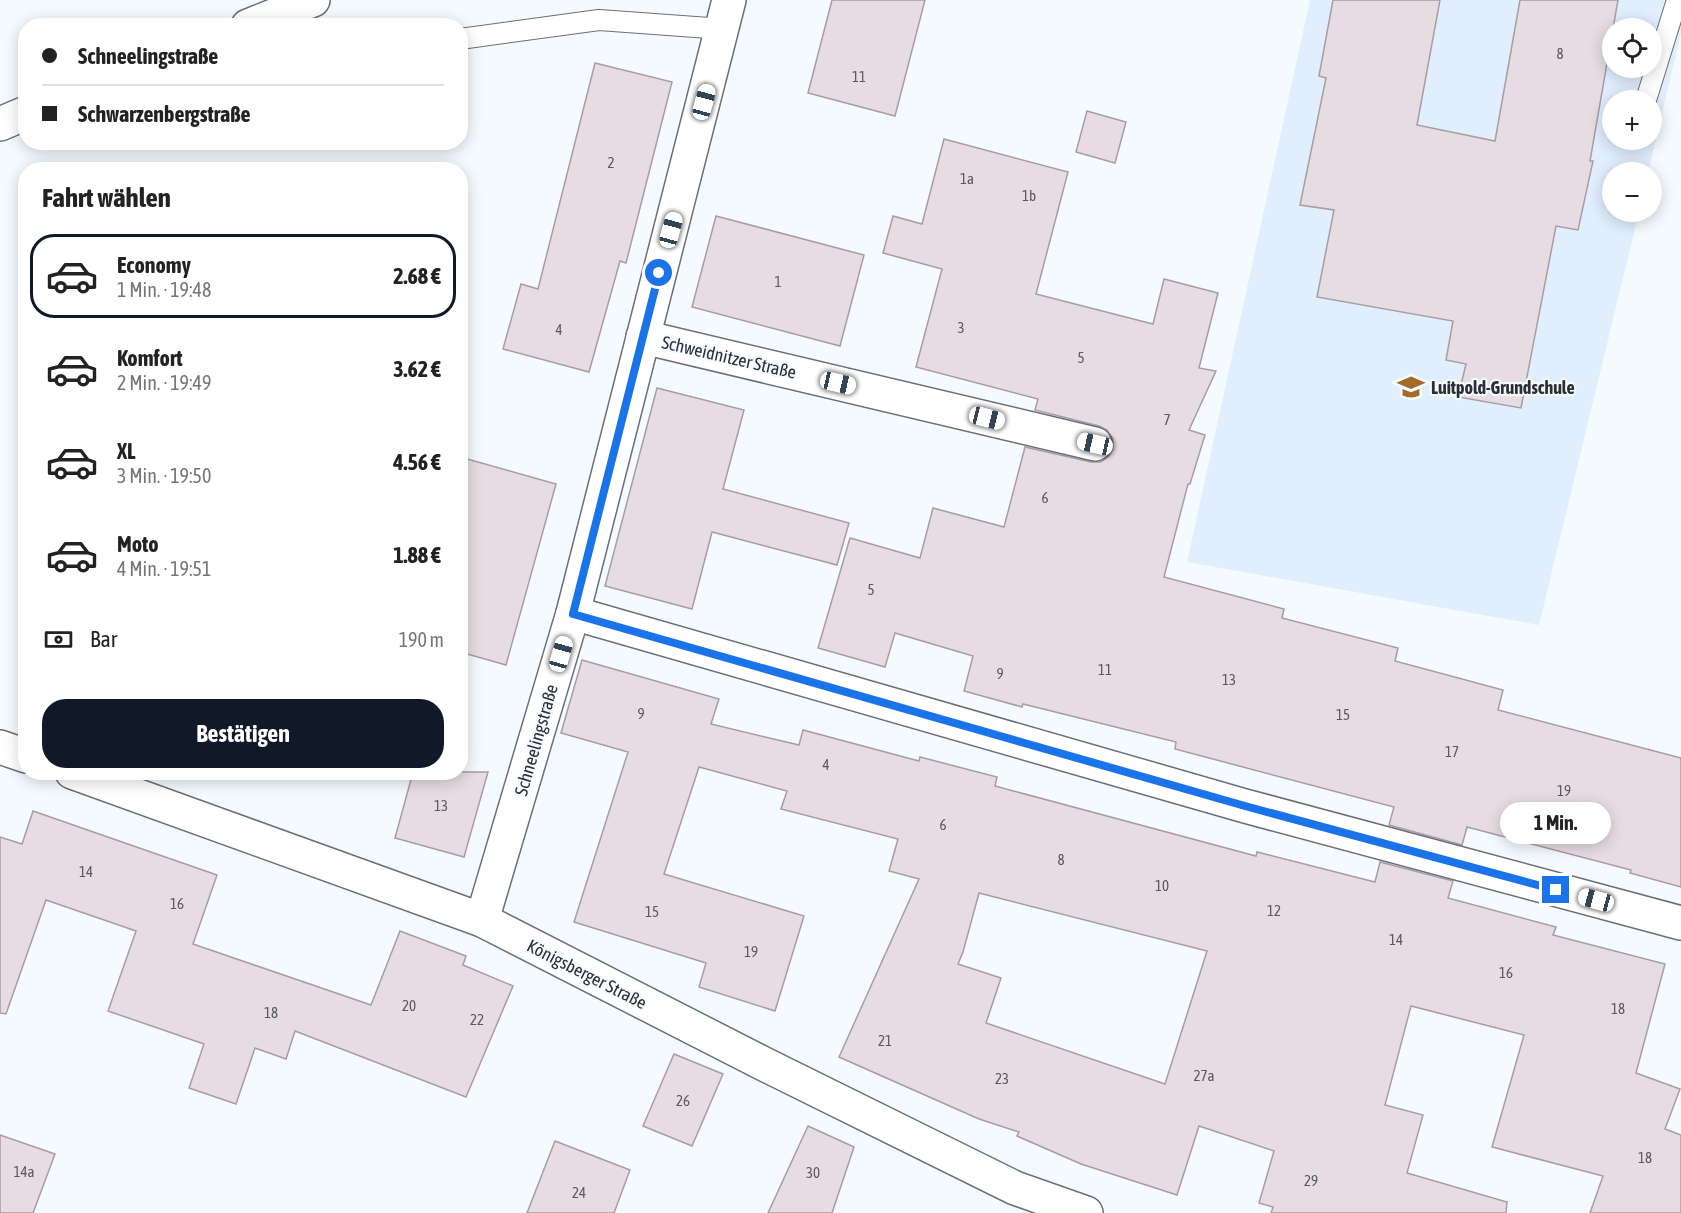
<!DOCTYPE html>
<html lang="de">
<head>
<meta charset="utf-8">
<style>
	body { margin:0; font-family:"Asap Condensed",sans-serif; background:#f6f6f6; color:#222; height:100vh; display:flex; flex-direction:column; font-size:22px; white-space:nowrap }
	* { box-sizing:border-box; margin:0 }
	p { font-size:20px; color:#767676 }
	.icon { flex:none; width:33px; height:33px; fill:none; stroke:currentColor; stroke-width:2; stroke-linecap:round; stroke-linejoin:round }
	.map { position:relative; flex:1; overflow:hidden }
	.panel { position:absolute; left:18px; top:162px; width:450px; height:618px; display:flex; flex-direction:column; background:#fff; border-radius:24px; box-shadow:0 3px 15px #0003 }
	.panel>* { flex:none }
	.top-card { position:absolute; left:18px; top:18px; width:450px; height:132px; border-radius:24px; box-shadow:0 3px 15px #0003; display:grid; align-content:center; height:132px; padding:0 24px; background:#fff }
	.fabs { position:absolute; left:1602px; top:18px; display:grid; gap:12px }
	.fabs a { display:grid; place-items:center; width:60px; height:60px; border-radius:50%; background:#fff; box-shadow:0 3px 15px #0003; font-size:30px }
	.end { position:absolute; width:27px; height:27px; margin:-14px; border:8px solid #1a73e8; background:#fff; box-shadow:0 0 0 3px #fff }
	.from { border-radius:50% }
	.bubble { position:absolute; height:42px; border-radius:21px; background:#fff; box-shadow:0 3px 15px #0003; font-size:20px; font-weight:700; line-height:42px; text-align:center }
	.car { position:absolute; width:18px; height:36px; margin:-18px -9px; border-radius:8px; box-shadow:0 0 4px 2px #0007; background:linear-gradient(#fff 24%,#345 0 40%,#fff 0 76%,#345 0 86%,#fff 0) }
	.top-card b { display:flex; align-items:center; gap:21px; height:57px; font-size:22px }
	.top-card b+b { border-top:2px solid #e0e0e0 }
	.top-card i { width:15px; height:15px; background:#222 }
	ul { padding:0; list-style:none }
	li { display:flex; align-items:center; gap:18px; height:84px; margin:0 12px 9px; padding:0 12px; border:3px solid transparent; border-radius:24px }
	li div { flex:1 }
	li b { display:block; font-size:22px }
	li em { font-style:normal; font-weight:700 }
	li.selected { border-color:#111827 }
	li>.icon { width:54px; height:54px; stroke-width:1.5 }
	h2 { padding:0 24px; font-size:27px; line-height:72px }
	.pay { display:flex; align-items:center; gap:15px; height:66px; padding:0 24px; font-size:22px }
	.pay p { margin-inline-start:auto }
	.button { display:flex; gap:12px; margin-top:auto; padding:12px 24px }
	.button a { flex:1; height:69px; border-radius:24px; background:#111827; color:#fff; font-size:24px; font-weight:700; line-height:69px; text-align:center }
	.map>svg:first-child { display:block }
</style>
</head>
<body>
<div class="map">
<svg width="1681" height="1213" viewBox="0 0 1681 1213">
	<rect width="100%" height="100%" fill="#f5faff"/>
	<path fill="#e1eefd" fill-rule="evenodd" d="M 1310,0 L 1681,0 L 1681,34 L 1648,172 L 1612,172 L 1612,212 L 1639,212 L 1539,625 L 1187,562 ZM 1612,28 L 1652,28 L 1652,68 L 1612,68 ZM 1612,100 L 1652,100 L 1652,140 L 1612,140 Z"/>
	<g fill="#e6dce2" stroke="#a79da3" stroke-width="1.5" fill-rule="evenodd">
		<path d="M 832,0 L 925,0 L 895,116 L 808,93 Z"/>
		<path d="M 1333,0 L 1440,0 L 1417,125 L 1495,141 L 1520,0 L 1618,0 L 1590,161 L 1593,161 L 1578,230 L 1556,226 L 1521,408 L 1458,397 L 1466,364 L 1446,360 L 1453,321 L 1317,297 L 1334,210 L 1300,205 L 1326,78 L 1319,76 Z"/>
		<path d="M 595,63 L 672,82 L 626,263 L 620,261 L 589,372 L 503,349 L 521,284 L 538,289 Z"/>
		<path d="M 1087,111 L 1126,122 L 1115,163 L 1076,152 Z"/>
		<path d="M 944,139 L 1068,172 L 1036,294 L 1153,324 L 1164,279 L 1218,293 L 1199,368 L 1216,371 L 1189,430 L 1205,435 L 1190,484 L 1188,484 L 1164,577 L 1284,609 L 1282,618 L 1398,648 L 1395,661 L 1503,690 L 1498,710 L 1681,758 L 1681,887 L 1630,873 L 1631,870 L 1467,827 L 1462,845 L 1389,825 L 1394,807 L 1175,749 L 1176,742 L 1023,704 L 1022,707 L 964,691 L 973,656 L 895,633 L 885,667 L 818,648 L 850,538 L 920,558 L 933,508 L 1004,527 L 1025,447 L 1091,462 L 1101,462 L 1109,456 L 1113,449 L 1113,439 L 1107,430 L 1099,426 L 1035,410 L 1038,399 L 916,367 L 942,269 L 883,253 L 893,216 L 922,224 Z"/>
		<path d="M 716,216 L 864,255 L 840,346 L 692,307 Z"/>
		<path d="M 657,388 L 744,410 L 723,489 L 849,523 L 837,565 L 712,532 L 692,609 L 605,586 Z"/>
		<path d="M 460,457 L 556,484 L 506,665 L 460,652 Z"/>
		<path d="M 582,660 L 719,699 L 711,724 L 799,745 L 803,730 L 919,761 L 920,757 L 997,777 L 995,786 L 1256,856 L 1257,852 L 1375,882 L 1380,862 L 1453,881 L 1448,898 L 1556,927 L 1553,935 L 1665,964 L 1636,1073 L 1680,1089 L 1665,1129 L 1681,1135 L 1681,1213 L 1590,1213 L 1603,1176 L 1492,1147 L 1524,1035 L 1411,1006 L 1385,1105 L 1423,1115 L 1407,1173 L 1507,1202 L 1506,1213 L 1271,1213 L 1273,1207 L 1259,1203 L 1274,1151 L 1199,1126 L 1177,1195 L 1081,1164 L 1017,1136 L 1019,1132 L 979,1119 L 839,1057 L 919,879 L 889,871 L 898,839 L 781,809 L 787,791 L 699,767 L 664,874 L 804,916 L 775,1011 L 699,987 L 706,963 L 574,922 L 628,752 L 561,733 ZM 979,893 L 1207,951 L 1165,1084 L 986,1023 L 1001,978 L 958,964 L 963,952 Z"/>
		<path d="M 413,772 L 488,772 L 464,857 L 395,838 Z"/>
		<path d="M 33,811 L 217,875 L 193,944 L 371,1005 L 400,931 L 466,956 L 463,965 L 513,986 L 466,1097 L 295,1031 L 286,1059 L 255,1048 L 236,1104 L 189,1088 L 204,1044 L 108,1011 L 136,931 L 46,900 L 6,1014 L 0,1013 L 0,837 L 22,844 Z"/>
		<path d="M 674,1054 L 723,1074 L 692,1146 L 643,1126 Z"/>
		<path d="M 808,1126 L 854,1147 L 832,1213 L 768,1213 Z"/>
		<path d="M 0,1135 L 55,1154 L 33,1213 L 0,1213 Z"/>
		<path d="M 555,1141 L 630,1170 L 614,1213 L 527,1213 Z"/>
	</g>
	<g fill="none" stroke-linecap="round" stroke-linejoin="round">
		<defs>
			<g id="service">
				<path d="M 460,39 L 599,20 L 723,29"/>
				<path d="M 1646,100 L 1677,0"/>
			</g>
			<g id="minor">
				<path d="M 248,26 L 313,0"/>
				<path d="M 0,124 L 26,113"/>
				<path d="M 643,337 L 1095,444"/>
				<path d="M 573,613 L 1245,806 L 1681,923"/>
				<path d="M 0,747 L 26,756"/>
				<path d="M 72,772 L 482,920 L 766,1065 L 1015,1188 L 1086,1213"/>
				<path d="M 482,920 L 573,613 L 729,0"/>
			</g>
		</defs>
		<use href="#service" stroke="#697078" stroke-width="22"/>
		<use href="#minor" stroke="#697078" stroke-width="36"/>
		<use href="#service" stroke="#fff" stroke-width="20"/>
		<use href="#minor" stroke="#fff" stroke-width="33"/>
	</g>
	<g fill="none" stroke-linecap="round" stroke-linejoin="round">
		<path stroke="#1a73e8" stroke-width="8" d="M 659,273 L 573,614 L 1245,806 L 1556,890"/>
	</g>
	<defs>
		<symbol id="school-bare" viewBox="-9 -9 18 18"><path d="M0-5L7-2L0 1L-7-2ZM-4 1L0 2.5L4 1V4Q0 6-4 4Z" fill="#a36a29" stroke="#f5faff" stroke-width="2.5" paint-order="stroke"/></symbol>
	</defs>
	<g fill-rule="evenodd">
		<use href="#school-bare" x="1392" y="368" width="38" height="38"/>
	</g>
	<g text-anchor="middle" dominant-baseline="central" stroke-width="4.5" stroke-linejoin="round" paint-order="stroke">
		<g font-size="15" fill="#5a5a5e">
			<text x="1560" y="53">8</text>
			<text x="859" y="76">11</text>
			<text x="611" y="162">2</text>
			<text x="967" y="178">1a</text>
			<text x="1029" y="195">1b</text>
			<text x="778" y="281">1</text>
			<text x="961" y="327">3</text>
			<text x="559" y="329">4</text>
			<text x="1081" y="357">5</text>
			<text x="1167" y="419">7</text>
			<text x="1045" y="497">6</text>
			<text x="871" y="589">5</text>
			<text x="1105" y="669">11</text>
			<text x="1000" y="673">9</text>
			<text x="1229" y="679">13</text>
			<text x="641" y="713">9</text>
			<text x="1343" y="714">15</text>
			<text x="1452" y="751">17</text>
			<text x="826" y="764">4</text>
			<text x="1564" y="790">19</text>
			<text x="441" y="805">13</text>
			<text x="943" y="824">6</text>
			<text x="1061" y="859">8</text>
			<text x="86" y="871">14</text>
			<text x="1162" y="885">10</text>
			<text x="177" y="903">16</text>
			<text x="1274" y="910">12</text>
			<text x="652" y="911">15</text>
			<text x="1396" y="939">14</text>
			<text x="751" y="951">19</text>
			<text x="1506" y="972">16</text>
			<text x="409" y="1005">20</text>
			<text x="1618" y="1008">18</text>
			<text x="271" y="1012">18</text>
			<text x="477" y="1019">22</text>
			<text x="885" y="1040">21</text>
			<text x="1204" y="1075">27a</text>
			<text x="1002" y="1078">23</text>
			<text x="683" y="1100">26</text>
			<text x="1645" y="1157">18</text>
			<text x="24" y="1171">14a</text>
			<text x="813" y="1172">30</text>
			<text x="1311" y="1180">29</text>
			<text x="579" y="1192">24</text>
		</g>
		<g font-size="18" fill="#2b2e32" stroke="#f5faff">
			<text transform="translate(729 357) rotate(13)">Schweidnitzer Straße</text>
			<text transform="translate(536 740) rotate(-74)">Schneelingstraße</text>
			<text transform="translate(587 974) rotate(27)">Königsberger Straße</text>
		</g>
		<g font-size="18" font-weight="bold" fill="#2b2e32" stroke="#f5faff" text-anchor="start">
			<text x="1431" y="387">Luitpold-Grundschule</text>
		</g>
	</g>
</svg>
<div class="fabs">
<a><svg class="icon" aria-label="locate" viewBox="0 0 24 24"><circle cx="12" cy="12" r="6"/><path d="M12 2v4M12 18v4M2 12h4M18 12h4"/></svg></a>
<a>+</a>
<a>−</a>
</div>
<i class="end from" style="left:659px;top:273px"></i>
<i class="end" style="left:1556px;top:890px"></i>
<div class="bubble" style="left:1500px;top:802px;width:111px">1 Min.</div>
<i class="car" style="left:704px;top:102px;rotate:15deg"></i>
<i class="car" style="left:671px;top:230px;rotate:15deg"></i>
<i class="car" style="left:838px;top:383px;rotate:103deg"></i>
<i class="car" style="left:987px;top:418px;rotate:104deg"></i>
<i class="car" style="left:1095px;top:444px;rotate:283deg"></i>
<i class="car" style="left:561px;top:654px;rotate:16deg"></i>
<i class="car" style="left:1596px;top:900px;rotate:285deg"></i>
<div class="top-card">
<b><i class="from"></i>Schneelingstraße</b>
<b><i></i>Schwarzenbergstraße</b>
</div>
<section class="panel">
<h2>Fahrt wählen</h2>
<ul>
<li class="selected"><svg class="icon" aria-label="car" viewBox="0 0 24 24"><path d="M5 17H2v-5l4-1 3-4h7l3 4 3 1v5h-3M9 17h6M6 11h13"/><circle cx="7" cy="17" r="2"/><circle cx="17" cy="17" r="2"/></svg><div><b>Economy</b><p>1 Min. · 19:48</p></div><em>2.68 €</em></li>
<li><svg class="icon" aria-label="car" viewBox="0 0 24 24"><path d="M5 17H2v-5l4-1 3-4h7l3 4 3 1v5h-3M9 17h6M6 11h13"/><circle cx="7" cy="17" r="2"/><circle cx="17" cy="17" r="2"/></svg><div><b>Komfort</b><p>2 Min. · 19:49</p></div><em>3.62 €</em></li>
<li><svg class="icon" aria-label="car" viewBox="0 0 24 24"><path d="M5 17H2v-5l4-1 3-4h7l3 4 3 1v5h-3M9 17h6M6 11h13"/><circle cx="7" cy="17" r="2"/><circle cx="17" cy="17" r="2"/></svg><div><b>XL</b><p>3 Min. · 19:50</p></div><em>4.56 €</em></li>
<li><svg class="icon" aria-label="car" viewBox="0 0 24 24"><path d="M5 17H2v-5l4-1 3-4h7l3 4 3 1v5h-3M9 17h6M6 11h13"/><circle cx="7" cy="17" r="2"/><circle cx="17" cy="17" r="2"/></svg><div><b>Moto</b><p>4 Min. · 19:51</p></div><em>1.88 €</em></li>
</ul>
<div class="pay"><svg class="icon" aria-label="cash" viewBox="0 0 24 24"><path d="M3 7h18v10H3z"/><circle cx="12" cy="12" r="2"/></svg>Bar<p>190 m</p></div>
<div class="button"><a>Bestätigen</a></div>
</section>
</div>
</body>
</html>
